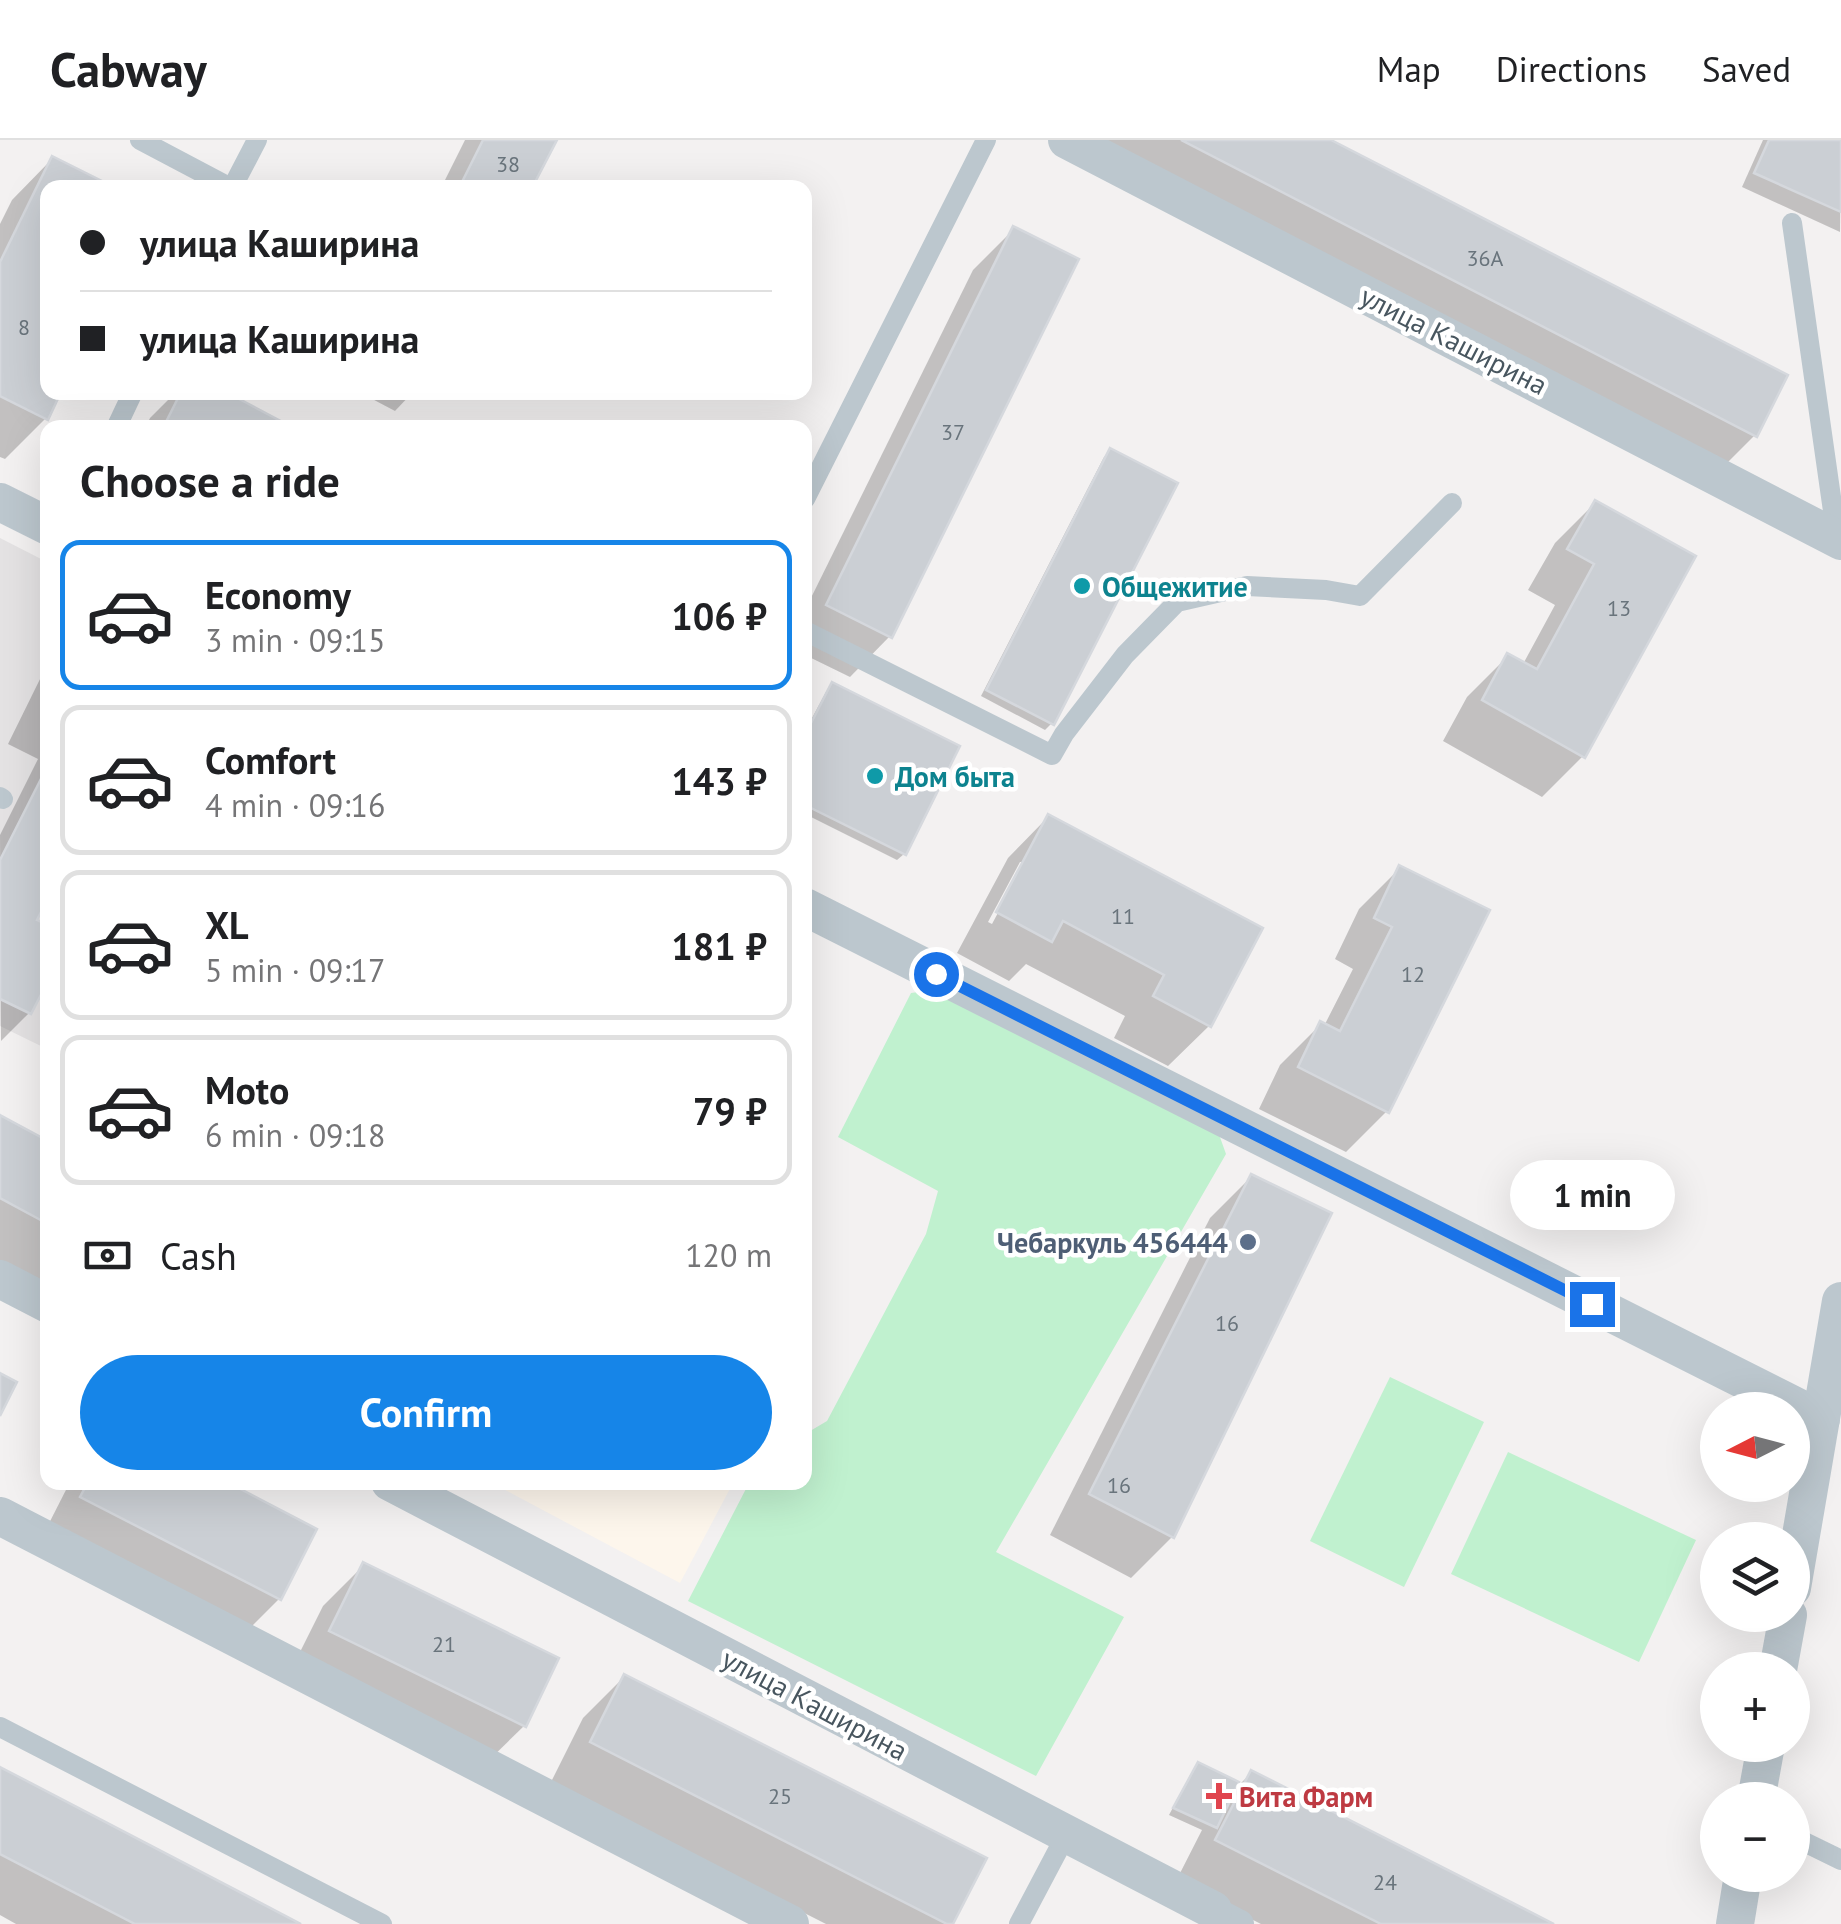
<!DOCTYPE html>
<html lang="en">
<head>
<meta charset="utf-8">
<style>
	body { margin:0; font-family:"PT Sans",sans-serif; background:#f6f6f6; color:#202124; height:100vh; display:flex; flex-direction:column; font-size:38px; white-space:nowrap }
	* { box-sizing:border-box; margin:0 }
	p { font-size:32px; color:#757577 }
	.icon { flex:none; width:55px; height:55px; fill:none; stroke:currentColor; stroke-width:2; stroke-linecap:round; stroke-linejoin:round }
	.map { position:relative; flex:1; overflow:hidden }
	.drawer { position:absolute; left:40px; top:280px; width:772px; height:1070px; display:flex; flex-direction:column; background:#fff; border-radius:20px; box-shadow:0 10px 40px #0002 }
	.drawer>* { flex:none }
	.banner { position:absolute; left:40px; top:40px; width:772px; height:220px; border-radius:20px; box-shadow:0 10px 40px #0002; display:grid; align-content:center; height:220px; padding:0 40px; background:#fff }
	.needle { width:65px; rotate:264deg }
	.controls { position:absolute; left:1700px; top:1252px; display:grid; gap:20px }
	.controls a { display:grid; place-items:center; width:110px; height:110px; border-radius:50%; background:#fff; box-shadow:0 10px 40px #0002; font-size:50px }
	.end { position:absolute; width:45px; height:45px; margin:-22px; border:12px solid #1a73e8; background:#fff; box-shadow:0 0 0 5px #fff }
	.from { border-radius:50% }
	.bubble { position:absolute; height:70px; border-radius:35px; background:#fff; box-shadow:0 10px 40px #0002; font-size:32px; font-weight:700; line-height:70px; text-align:center }
	.banner b { display:flex; align-items:center; gap:35px; height:95px; font-size:38px }
	.banner b+b { border-top:2px solid #e0e0e0 }
	.banner i { width:25px; height:25px; background:#202124 }
	ul { padding:0; list-style:none }
	li { display:flex; align-items:center; gap:30px; height:150px; margin:0 20px 15px; padding:0 20px; border:5px solid #e0e0e0; border-radius:20px }
	li div { flex:1 }
	li b { display:block; font-size:38px }
	li em { font-style:normal; font-weight:700 }
	li.current { border-color:#1685e8 }
	li>.icon { width:90px; height:90px; stroke-width:1.5 }
	h2 { padding:0 40px; font-size:45px; line-height:120px }
	.pay { display:flex; align-items:center; gap:25px; height:110px; padding:0 40px; font-size:38px }
	.pay p { margin-inline-start:auto }
	.primary-button { display:flex; gap:20px; margin-top:auto; padding:20px 40px }
	.primary-button a { flex:1; height:115px; border-radius:60px; background:#1685e8; color:#fff; font-size:40px; font-weight:700; line-height:115px; text-align:center }
	header { display:flex; align-items:center; gap:60px; box-sizing:border-box; height:140px; padding:0 50px; background:#fff; border-bottom:2px solid #e0e0e0 }
	header strong { font-size:48px }
	nav { display:flex; gap:55px; margin-inline-start:auto; font-size:35px }
	.map>svg:first-child { display:block }
</style>
</head>
<body>
<header>
<strong>Cabway</strong>
<nav><a>Map</a><a>Directions</a><a>Saved</a></nav>
</header>
<div class="map">
<svg width="1841" height="1784" viewBox="0 0 1841 1784">
	<rect width="100%" height="100%" fill="#f3f1f1"/>
	<path fill="#fdf6ec" d="M 492,1343 L 733,1343 L 680,1443 Z"/>
	<path fill="#e4e2e3" d="M 0,398 L 47,422 L 47,909 L 0,886 Z"/>
	<g fill="#c0f1cf">
		<path d="M 941,849 L 1216,986 L 1226,1014 L 996,1412 L 1124,1477 L 1036,1636 L 688,1461 L 749,1343 L 805,1342 L 805,1294 L 827,1281 L 926,1094 L 938,1051 L 838,997 L 911,853 Z"/>
		<path d="M 1390,1237 L 1484,1282 L 1404,1447 L 1310,1401 Z"/>
		<path d="M 1508,1312 L 1696,1400 L 1639,1522 L 1451,1434 Z"/>
	</g>
	<g fill="#0003" fill-rule="evenodd">
		<path d="M 465,0 L 554,0 L 529,48 L 441,48 Z"/>
		<path d="M 1061,0 L 1325,0 L 1755,295 L 1714,336 Z"/>
		<path d="M 1763,0 L 1841,0 L 1840,92 L 1742,47 Z"/>
		<path d="M 52,19 L 48,48 L 46,278 L 5,319 L 0,317 L 0,84 L 12,60 Z"/>
		<path d="M 1013,90 L 890,496 L 850,537 L 805,515 L 805,470 L 973,130 Z"/>
		<path d="M 176,252 L 221,252 L 289,288 L 145,288 L 150,278 Z"/>
		<path d="M 359,252 L 413,252 L 395,271 Z"/>
		<path d="M 1111,311 L 1052,583 L 1045,590 L 981,556 L 1104,317 Z"/>
		<path d="M 1595,363 L 1693,417 L 1583,616 L 1542,657 L 1443,601 L 1467,557 L 1508,516 L 1523,524 L 1555,465 L 1528,450 L 1555,403 Z"/>
		<path d="M 48,529 L 48,754 L 34,781 L 29,873 L 1,901 L 0,695 L 38,619 L 8,604 L 42,535 Z"/>
		<path d="M 832,545 L 957,608 L 904,714 L 897,720 L 805,674 L 805,591 L 826,552 Z"/>
		<path d="M 1048,677 L 1209,886 L 1168,926 L 1114,898 L 1125,876 L 1026,824 L 1009,841 L 957,813 L 1008,718 ZM 1020,722 L 1025,722 L 992,784 L 988,782 Z"/>
		<path d="M 1400,728 L 1387,971 L 1346,1012 L 1259,969 L 1280,925 L 1321,884 L 1324,886 L 1353,829 L 1335,819 L 1359,769 Z"/>
		<path d="M 0,978 L 48,1003 L 48,1142 L 45,1144 L 0,1120 Z"/>
		<path d="M 1251,1037 L 1172,1397 L 1131,1438 L 1050,1395 L 1210,1078 Z"/>
		<path d="M 70,1342 L 221,1342 L 314,1390 L 279,1459 L 238,1500 L 41,1399 Z"/>
		<path d="M 364,1425 L 524,1586 L 483,1626 L 290,1532 L 323,1466 Z"/>
		<path d="M 624,1537 L 950,1784 L 826,1784 L 550,1644 L 583,1578 Z"/>
		<path d="M 1198,1625 L 1239,1645 L 1251,1633 L 1549,1784 L 1261,1784 L 1176,1741 L 1202,1690 L 1169,1675 L 1192,1632 Z"/>
		<path d="M 0,1629 L 296,1784 L 16,1784 L 0,1775 Z"/>
	</g>
	<g fill="#cbcfd4" stroke="#d5d8dd" stroke-width="2.5">
		<path d="M 483,0 L 557,0 L 532,48 L 459,48 Z"/>
		<path d="M 1181,0 L 1331,0 L 1788,235 L 1757,297 Z"/>
		<path d="M 1769,0 L 1841,0 L 1841,72 L 1754,33 Z"/>
		<path d="M 52,16 L 116,48 L 48,48 L 48,252 L 61,252 L 48,280 L 0,256 L 0,122 Z"/>
		<path d="M 1013,86 L 1079,119 L 892,498 L 826,465 Z"/>
		<path d="M 181,252 L 226,252 L 294,288 L 163,288 Z"/>
		<path d="M 1110,308 L 1178,343 L 1054,585 L 986,550 Z"/>
		<path d="M 1595,360 L 1696,416 L 1585,618 L 1482,560 L 1507,513 L 1537,529 L 1594,424 L 1567,409 Z"/>
		<path d="M 832,542 L 960,606 L 906,715 L 805,665 L 805,588 L 808,589 Z"/>
		<path d="M 48,625 L 48,759 L 37,780 L 48,785 L 48,841 L 31,874 L 0,859 L 0,720 Z"/>
		<path d="M 1048,674 L 1263,788 L 1211,887 L 1153,856 L 1164,835 L 1063,781 L 1052,802 L 996,772 Z"/>
		<path d="M 1399,725 L 1490,770 L 1389,973 L 1298,927 L 1320,881 L 1340,891 L 1392,787 L 1374,778 Z"/>
		<path d="M 0,975 L 48,1001 L 48,1084 L 0,1058 Z"/>
		<path d="M 1251,1034 L 1332,1073 L 1174,1398 L 1089,1354 Z"/>
		<path d="M 0,1233 L 17,1242 L 0,1276 Z"/>
		<path d="M 88,1342 L 227,1342 L 317,1389 L 281,1460 L 80,1357 Z"/>
		<path d="M 363,1422 L 559,1518 L 526,1587 L 329,1491 Z"/>
		<path d="M 624,1534 L 987,1718 L 953,1784 L 947,1784 L 590,1602 Z"/>
		<path d="M 1198,1622 L 1239,1642 L 1217,1688 L 1173,1668 Z"/>
		<path d="M 0,1627 L 301,1784 L 135,1784 L 0,1714 Z"/>
		<path d="M 1251,1630 L 1554,1784 L 1381,1784 L 1215,1700 Z"/>
	</g>
	<g fill="none" stroke-linecap="round" stroke-linejoin="round">
		<g stroke="#bcc7ce" stroke-width="20">
			<path d="M 140,0 L 231,48"/>
			<path d="M 232,48 L 257,0"/>
			<path d="M 1792,83 L 1837,399"/>
			<path d="M 116,288 L 133,252"/>
			<path d="M 805,359 L 986,0"/>
			<path d="M 805,491 L 1052,615 L 1064,594 L 1125,515 L 1177,462 L 1247,446 L 1326,450 L 1360,456 L 1452,363"/>
			<path d="M 0,657 L 3,659"/>
			<path d="M 0,1587 L 382,1784"/>
			<path d="M 1792,1696 L 1841,1720"/>
			<path d="M 1019,1784 L 1066,1695"/>
		</g>
		<path stroke="#bcc7ce" stroke-width="28" d="M 1213,1770 L 1240,1784"/>
		<g stroke="#bcc7ce" stroke-width="38">
			<path d="M 1067,0 L 1841,401"/>
			<path d="M 0,362 L 48,386"/>
			<path d="M 805,767 L 1821,1279"/>
			<path d="M 0,1139 L 48,1164"/>
			<path d="M 390,1342 L 1213,1770"/>
			<path d="M 0,1376 L 790,1784"/>
			<path d="M 1792,1448 L 1841,1161"/>
			<path d="M 1778,1530 L 1788,1475"/>
			<path d="M 1756,1660 L 1766,1605"/>
			<path d="M 1735,1784 L 1743,1735"/>
		</g>
	</g>
	<g fill="none" stroke-linecap="round" stroke-linejoin="round">
		<path stroke="#1a73e8" stroke-width="12" d="M 936,834 L 1592,1164"/>
	</g>
	<g fill="#0f9aa8" stroke="#fff" stroke-width="4">
		<circle cx="1082" cy="446" r="10"/>
		<circle cx="875" cy="636" r="10"/>
	</g>
	<circle fill="#5c6f8a" stroke="#fff" stroke-width="4" cx="1248" cy="1102" r="10"/>
	<path fill="#e0444e" stroke="#fff" stroke-width="4" d="M1214 1641h10v10h10v10h-10v10h-10v-10h-10v-10h10z"/>
	<g text-anchor="middle" dominant-baseline="central" stroke-width="9" stroke-linejoin="round" paint-order="stroke">
		<g font-size="22" fill="#69747c">
			<text x="508" y="24">38</text>
			<text x="1485" y="118">36А</text>
			<text x="24" y="187">8</text>
			<text x="953" y="292">37</text>
			<text x="1619" y="468">13</text>
			<text x="1123" y="776">11</text>
			<text x="1413" y="834">12</text>
			<text x="1227" y="1183">16</text>
			<text x="1119" y="1345">16</text>
			<text x="444" y="1504">21</text>
			<text x="780" y="1656">25</text>
			<text x="1385" y="1742">24</text>
		</g>
		<g font-size="28" fill="#48565f" stroke="#fff">
			<text transform="translate(1454 200) rotate(27)">улица Каширина</text>
			<text transform="translate(815 1564) rotate(28)">улица Каширина</text>
		</g>
		<g font-size="28" font-weight="bold" fill="#0d838f" stroke="#fff" text-anchor="start">
			<text x="1102" y="446">Общежитие</text>
			<text x="895" y="636">Дом быта</text>
		</g>
		<g font-size="28" font-weight="bold" fill="#4e5e75" stroke="#fff" text-anchor="end">
			<text x="1228" y="1102">Чебаpкуль 456444</text>
		</g>
		<g font-size="28" font-weight="bold" fill="#be3a42" stroke="#fff" text-anchor="start">
			<text x="1239" y="1656">Вита Фарм</text>
		</g>
	</g>
</svg>
<div class="controls">
<a><svg class="needle" viewBox="-14 -14 28 28"><path d="M0-13l5 13h-10z" fill="#e53935"/><path d="M0 13l5-13h-10z" fill="#757577"/></svg></a>
<a><svg class="icon" aria-label="layers" viewBox="0 0 24 24"><path d="M12 4l9 5-9 5-9-5zM3 14l9 5 9-5"/></svg></a>
<a>+</a>
<a>−</a>
</div>
<i class="end from" style="left:936px;top:834px"></i>
<i class="end" style="left:1592px;top:1164px"></i>
<div class="bubble" style="left:1510px;top:1020px;width:165px">1 min</div>
<div class="banner">
<b><i class="from"></i>улица Каширина</b>
<b><i></i>улица Каширина</b>
</div>
<section class="drawer">
<h2>Choose a ride</h2>
<ul>
<li class="current"><svg class="icon" aria-label="car" viewBox="0 0 24 24"><path d="M5 17H2v-5l4-1 3-4h7l3 4 3 1v5h-3M9 17h6M6 11h13"/><circle cx="7" cy="17" r="2"/><circle cx="17" cy="17" r="2"/></svg><div><b>Economy</b><p>3 min · 09:15</p></div><em>106 ₽</em></li>
<li><svg class="icon" aria-label="car" viewBox="0 0 24 24"><path d="M5 17H2v-5l4-1 3-4h7l3 4 3 1v5h-3M9 17h6M6 11h13"/><circle cx="7" cy="17" r="2"/><circle cx="17" cy="17" r="2"/></svg><div><b>Comfort</b><p>4 min · 09:16</p></div><em>143 ₽</em></li>
<li><svg class="icon" aria-label="car" viewBox="0 0 24 24"><path d="M5 17H2v-5l4-1 3-4h7l3 4 3 1v5h-3M9 17h6M6 11h13"/><circle cx="7" cy="17" r="2"/><circle cx="17" cy="17" r="2"/></svg><div><b>XL</b><p>5 min · 09:17</p></div><em>181 ₽</em></li>
<li><svg class="icon" aria-label="car" viewBox="0 0 24 24"><path d="M5 17H2v-5l4-1 3-4h7l3 4 3 1v5h-3M9 17h6M6 11h13"/><circle cx="7" cy="17" r="2"/><circle cx="17" cy="17" r="2"/></svg><div><b>Moto</b><p>6 min · 09:18</p></div><em>79 ₽</em></li>
</ul>
<div class="pay"><svg class="icon" aria-label="cash" viewBox="0 0 24 24"><path d="M3 7h18v10H3z"/><circle cx="12" cy="12" r="2"/></svg>Cash<p>120 m</p></div>
<div class="primary-button"><a>Confirm</a></div>
</section>
</div>
</body>
</html>
